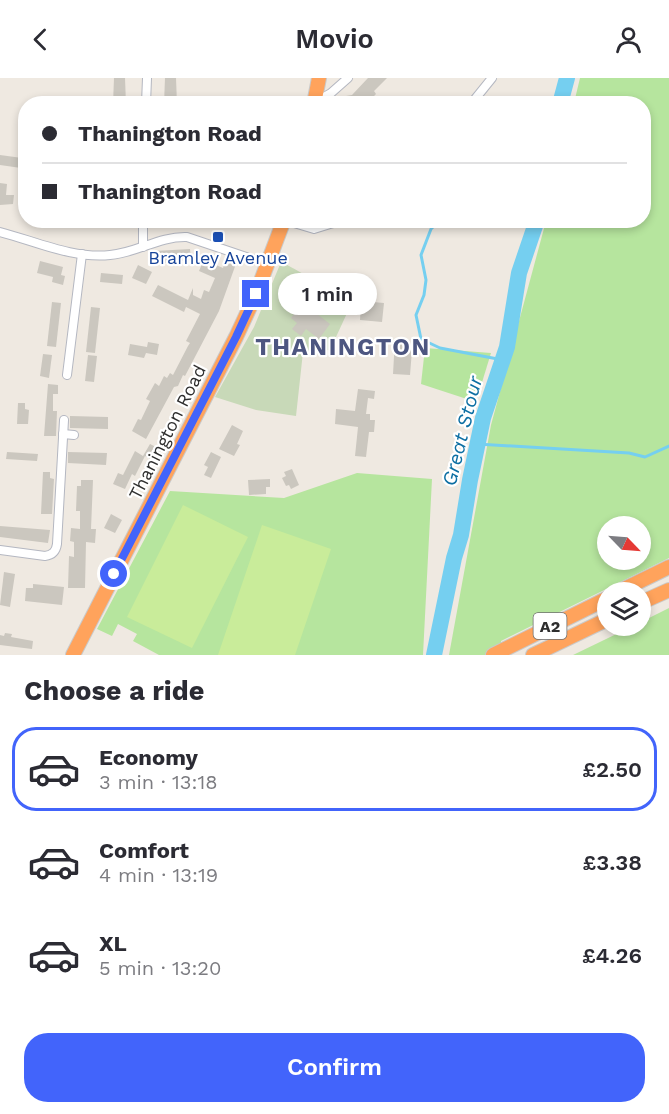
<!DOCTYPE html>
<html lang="en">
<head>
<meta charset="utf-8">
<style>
	body { margin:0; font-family:"Work Sans",sans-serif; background:#f2f2f3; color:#2b2b33; height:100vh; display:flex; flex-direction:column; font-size:22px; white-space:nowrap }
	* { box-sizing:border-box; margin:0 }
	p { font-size:20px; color:#7c7c81 }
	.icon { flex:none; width:33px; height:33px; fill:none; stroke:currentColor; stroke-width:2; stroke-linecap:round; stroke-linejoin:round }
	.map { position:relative; height:577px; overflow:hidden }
	.details { display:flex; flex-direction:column; background:#fff; flex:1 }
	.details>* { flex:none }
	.banner { position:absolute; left:18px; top:18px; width:633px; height:132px; border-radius:24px; box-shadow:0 3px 9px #0003; display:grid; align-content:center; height:132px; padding:0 24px; background:#fff }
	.needle { width:39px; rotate:115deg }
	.buttons { position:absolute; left:597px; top:438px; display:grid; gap:12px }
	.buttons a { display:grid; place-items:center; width:54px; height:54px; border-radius:50%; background:#fff; box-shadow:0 3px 9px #0003; font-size:30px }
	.end { position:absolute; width:27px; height:27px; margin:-14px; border:8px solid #4264fb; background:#fff; box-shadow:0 0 0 3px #fff }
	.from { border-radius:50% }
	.bubble { position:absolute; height:42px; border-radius:21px; background:#fff; box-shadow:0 3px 9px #0003; font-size:20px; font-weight:600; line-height:42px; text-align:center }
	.banner b { display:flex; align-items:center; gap:21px; height:57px; font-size:22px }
	.banner b+b { border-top:2px solid #e1e1e2 }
	.banner i { width:15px; height:15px; background:#2b2b33 }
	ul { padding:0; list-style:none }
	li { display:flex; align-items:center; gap:18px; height:84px; margin:0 12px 9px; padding:0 12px; border:3px solid transparent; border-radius:24px }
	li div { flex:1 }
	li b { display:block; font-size:22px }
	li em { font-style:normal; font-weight:600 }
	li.active { border-color:#4264fb }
	li>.icon { width:54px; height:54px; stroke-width:1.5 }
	h2 { padding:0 24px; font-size:27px; line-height:72px }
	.button { display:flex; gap:12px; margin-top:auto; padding:12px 24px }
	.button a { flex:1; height:69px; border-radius:24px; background:#4264fb; color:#fff; font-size:24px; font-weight:600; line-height:69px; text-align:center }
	header { display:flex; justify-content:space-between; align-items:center; height:78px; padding:0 24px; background:#fff; font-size:27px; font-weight:600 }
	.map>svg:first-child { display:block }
</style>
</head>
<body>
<header><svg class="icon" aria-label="back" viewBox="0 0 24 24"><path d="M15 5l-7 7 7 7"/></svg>Movio<svg class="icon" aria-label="person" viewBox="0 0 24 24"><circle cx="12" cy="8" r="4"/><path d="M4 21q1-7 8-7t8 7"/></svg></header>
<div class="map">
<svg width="669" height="577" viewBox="0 0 669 577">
	<rect width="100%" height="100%" fill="#efe9e1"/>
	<g fill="#b6e59e" fill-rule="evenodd">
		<path d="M 580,0 L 669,0 L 669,480 L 501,563 L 501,577 L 449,577 L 491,347 L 546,143 L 644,142 L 644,26 L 574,25 ZM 608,448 L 640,448 L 640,482 L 608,482 Z"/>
		<path d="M 425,270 L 491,275 L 476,324 L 421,306 Z"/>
		<path d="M 357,395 L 432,401 L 423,577 L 159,577 L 133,563 L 137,556 L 118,546 L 112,558 L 97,551 L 170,413 L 284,420 Z"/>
		<path d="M 669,530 L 669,577 L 573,577 L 633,548 L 640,548 L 641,544 Z"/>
	</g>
	<path fill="#c8d9b8" d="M 281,184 C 310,198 324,210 348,233 L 330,272 L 303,274 L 296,338 L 256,332 L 215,319 L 254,249 Z"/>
	<g fill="#c9ec9a">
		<path d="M 183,427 L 248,459 L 192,570 L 127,539 Z"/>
		<path d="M 262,447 L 331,471 L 295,577 L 218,577 Z"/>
	</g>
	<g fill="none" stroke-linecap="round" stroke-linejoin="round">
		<g stroke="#75cff0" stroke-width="3">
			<path d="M 440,142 L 431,151 L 421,177 L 426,202 L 424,217 L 416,237 L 421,261 L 440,270 L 503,282"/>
			<path d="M 477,366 L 629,375 L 645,379 L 669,368"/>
		</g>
		<g stroke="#75cff0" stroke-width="16">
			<path d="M 560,26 L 567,0"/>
			<path d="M 434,577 L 454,480 L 461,457 L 470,402 L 483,340 L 507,269 L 519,195 L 537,142"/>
		</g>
	</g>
	<g fill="#cbc7bf">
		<path d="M 114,0 L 125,0 L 126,26 L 113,26 Z"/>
		<path d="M 165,0 L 176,0 L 177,26 L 164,26 Z"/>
		<path d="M 368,0 L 387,0 L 374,13 L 376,16 L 366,26 L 340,26 L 346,18 L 352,17 Z"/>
		<path d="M 0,77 L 22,80 L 21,90 L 0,87 Z"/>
		<path d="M 0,105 L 7,106 L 6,117 L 14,117 L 13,126 L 0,127 Z"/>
		<path d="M 190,171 L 191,182 L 156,186 L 155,173 Z"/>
		<path d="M 227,179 L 237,183 L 219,233 L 185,298 L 183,297 L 178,308 L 174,309 L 146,361 L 132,353 L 138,341 L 141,342 L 150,323 L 146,321 L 155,305 L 159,308 L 164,298 L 167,300 L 170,295 L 173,297 L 188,268 L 190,265 L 186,263 L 200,236 L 186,229 L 184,234 L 152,218 L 158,207 L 188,222 L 193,210 L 193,217 L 201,221 L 204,212 L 209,214 L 215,200 L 199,193 L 202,186 L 214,191 L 216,187 L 223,190 Z"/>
		<path d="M 40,183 L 63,189 L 61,197 L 65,198 L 63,207 L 52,204 L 53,199 L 37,195 Z"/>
		<path d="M 138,187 L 152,194 L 146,206 L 132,200 Z"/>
		<path d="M 101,195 L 123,197 L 122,206 L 100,204 Z"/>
		<path d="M 361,223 L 384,225 L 382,244 L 360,242 Z"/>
		<path d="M 52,224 L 61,225 L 56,269 L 47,268 Z"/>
		<path d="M 309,226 L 319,233 L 317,236 L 330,246 L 319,261 L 306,251 L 301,258 L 292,251 L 297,245 L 291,240 L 297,232 L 302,236 Z"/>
		<path d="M 91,229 L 100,230 L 95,275 L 86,274 Z"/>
		<path d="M 395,261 L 404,262 L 403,271 L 412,272 L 410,297 L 393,296 Z"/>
		<path d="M 148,264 L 159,266 L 157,277 L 146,275 L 144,280 L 128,277 L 130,266 L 147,269 Z"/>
		<path d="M 43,276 L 52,277 L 49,300 L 40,298 Z"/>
		<path d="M 88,277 L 97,278 L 94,304 L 85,303 Z"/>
		<path d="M 48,306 L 58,307 L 58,316 L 53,316 L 53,333 L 57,333 L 56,358 L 44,358 Z"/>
		<path d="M 358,311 L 375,313 L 374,321 L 368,320 L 366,336 L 370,336 L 370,342 L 375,342 L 374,354 L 369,354 L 366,379 L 355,378 L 358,349 L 335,346 L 336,331 L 355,333 Z"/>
		<path d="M 18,325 L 25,325 L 25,331 L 29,332 L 28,346 L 17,346 Z"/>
		<path d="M 70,338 L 108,339 L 108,351 L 70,350 Z"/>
		<path d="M 232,347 L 243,353 L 237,366 L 240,367 L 234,378 L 219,371 Z"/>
		<path d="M 150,366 L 162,372 L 156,384 L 145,378 L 135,398 L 132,396 L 125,411 L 113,406 L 118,395 L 123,397 L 135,373 L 143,378 Z"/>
		<path d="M 7,374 L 38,376 L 37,383 L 6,381 Z"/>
		<path d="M 68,374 L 107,375 L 106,387 L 68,385 Z"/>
		<path d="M 211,374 L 221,379 L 211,400 L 204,397 L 208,389 L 204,387 Z"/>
		<path d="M 292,391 L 299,407 L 291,411 L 289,407 L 286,408 L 282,400 L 286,398 L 284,394 Z"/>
		<path d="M 43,394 L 50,394 L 50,400 L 54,401 L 52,436 L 41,436 Z"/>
		<path d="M 270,401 L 270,409 L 266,409 L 266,416 L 249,417 L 248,402 Z"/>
		<path d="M 81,402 L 93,402 L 91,451 L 96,451 L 95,465 L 86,464 L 85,510 L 68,510 L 69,478 L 74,479 L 74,464 L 70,463 L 71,450 L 80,451 L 80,433 L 76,433 L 77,408 L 81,408 Z"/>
		<path d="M 111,436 L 122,442 L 115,455 L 104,450 Z"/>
		<path d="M 0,448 L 50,452 L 48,465 L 0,459 Z"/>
		<path d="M 4,494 L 15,496 L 10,529 L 0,527 Z"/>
		<path d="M 33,506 L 64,509 L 62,527 L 25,523 L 26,510 L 33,510 Z"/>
		<path d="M 5,555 L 12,556 L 11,559 L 33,563 L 32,571 L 0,567 L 0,557 L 4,558 Z"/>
	</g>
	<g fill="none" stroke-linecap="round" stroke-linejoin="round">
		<defs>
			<g id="street">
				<path d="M 315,24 L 331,15 L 348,0"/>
				<path d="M 146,26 L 147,0"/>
				<path d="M 471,26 L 492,0"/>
				<path d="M 284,142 L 314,151 L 343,142"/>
				<path d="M 0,154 C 35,163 73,181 110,177 C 137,175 159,158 187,159 L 267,186"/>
				<path d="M 143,169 L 143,142"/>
				<path d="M 67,297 L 82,176"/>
				<path d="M 63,356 L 74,357"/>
				<path d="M 0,472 L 45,478 C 53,477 56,473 57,466 L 64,342"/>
			</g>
			<g id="highway">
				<path d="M 314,26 L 319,0"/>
				<path d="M 618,514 L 669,489"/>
				<path d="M 640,525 L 669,512"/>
				<path d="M 73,577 L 236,259 L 256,216 L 284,142"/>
				<path d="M 493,577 L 608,520"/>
				<path d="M 533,577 L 608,541"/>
			</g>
		</defs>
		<use href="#street" stroke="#b4b7c1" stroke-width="10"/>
		<use href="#highway" stroke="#c9c9c9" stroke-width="16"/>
		<use href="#street" stroke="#fff" stroke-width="8"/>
		<use href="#highway" stroke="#ffa35c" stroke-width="14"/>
	</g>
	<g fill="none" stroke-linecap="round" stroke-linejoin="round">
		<path stroke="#4264fb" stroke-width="8" d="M 114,496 L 236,259 L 256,216"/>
	</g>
	<rect fill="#1a4fb4" stroke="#fff" stroke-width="2" x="212" y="153" width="12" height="12" rx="3"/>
	<g text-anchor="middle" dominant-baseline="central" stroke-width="4.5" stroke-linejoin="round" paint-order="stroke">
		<rect fill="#fff" stroke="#6d6d6d" stroke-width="1.5" x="533.5" y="535" width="33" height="26" rx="4.5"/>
		<g font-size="16" font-weight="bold" fill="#2e2e2e">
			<text x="550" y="548">A2</text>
		</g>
		<g font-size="18" fill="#164399" stroke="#fff">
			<text x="218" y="179">Bramley Avenue</text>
		</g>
		<g font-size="18" fill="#2e2e2e" stroke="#fff">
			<text transform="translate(167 354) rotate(-63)">Thanington Road</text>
		</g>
		<g font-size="20" font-style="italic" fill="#0d6fa3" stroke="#fff">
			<text transform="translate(462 353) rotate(-76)">Great Stour</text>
		</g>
		<g font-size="24" font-weight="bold" letter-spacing="1.5" fill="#4d5680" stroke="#fff">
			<text x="343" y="269">THANINGTON</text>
		</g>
	</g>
</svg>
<div class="buttons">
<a><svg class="needle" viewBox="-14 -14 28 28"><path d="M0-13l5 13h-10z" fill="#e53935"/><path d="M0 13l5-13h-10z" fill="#7c7c81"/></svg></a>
<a><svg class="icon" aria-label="layers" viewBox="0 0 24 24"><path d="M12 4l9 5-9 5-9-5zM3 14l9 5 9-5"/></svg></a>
</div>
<i class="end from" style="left:114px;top:496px"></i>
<i class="end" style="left:256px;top:216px"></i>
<div class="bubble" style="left:278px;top:195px;width:99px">1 min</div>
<div class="banner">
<b><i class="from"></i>Thanington Road</b>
<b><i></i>Thanington Road</b>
</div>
</div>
<section class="details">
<h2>Choose a ride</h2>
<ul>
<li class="active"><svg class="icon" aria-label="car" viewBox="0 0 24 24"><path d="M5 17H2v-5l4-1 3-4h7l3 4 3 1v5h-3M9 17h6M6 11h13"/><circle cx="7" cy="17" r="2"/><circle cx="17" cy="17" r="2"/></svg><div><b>Economy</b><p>3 min · 13:18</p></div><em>£2.50</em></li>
<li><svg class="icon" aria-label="car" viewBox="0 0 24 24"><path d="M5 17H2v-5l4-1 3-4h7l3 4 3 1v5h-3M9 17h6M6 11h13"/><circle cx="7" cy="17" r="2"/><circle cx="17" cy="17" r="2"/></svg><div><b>Comfort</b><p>4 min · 13:19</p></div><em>£3.38</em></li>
<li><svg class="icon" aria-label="car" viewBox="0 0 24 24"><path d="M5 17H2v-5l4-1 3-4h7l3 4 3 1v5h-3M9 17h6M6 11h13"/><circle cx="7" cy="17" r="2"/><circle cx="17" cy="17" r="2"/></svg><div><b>XL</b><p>5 min · 13:20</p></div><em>£4.26</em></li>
</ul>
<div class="button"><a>Confirm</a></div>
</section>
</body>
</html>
